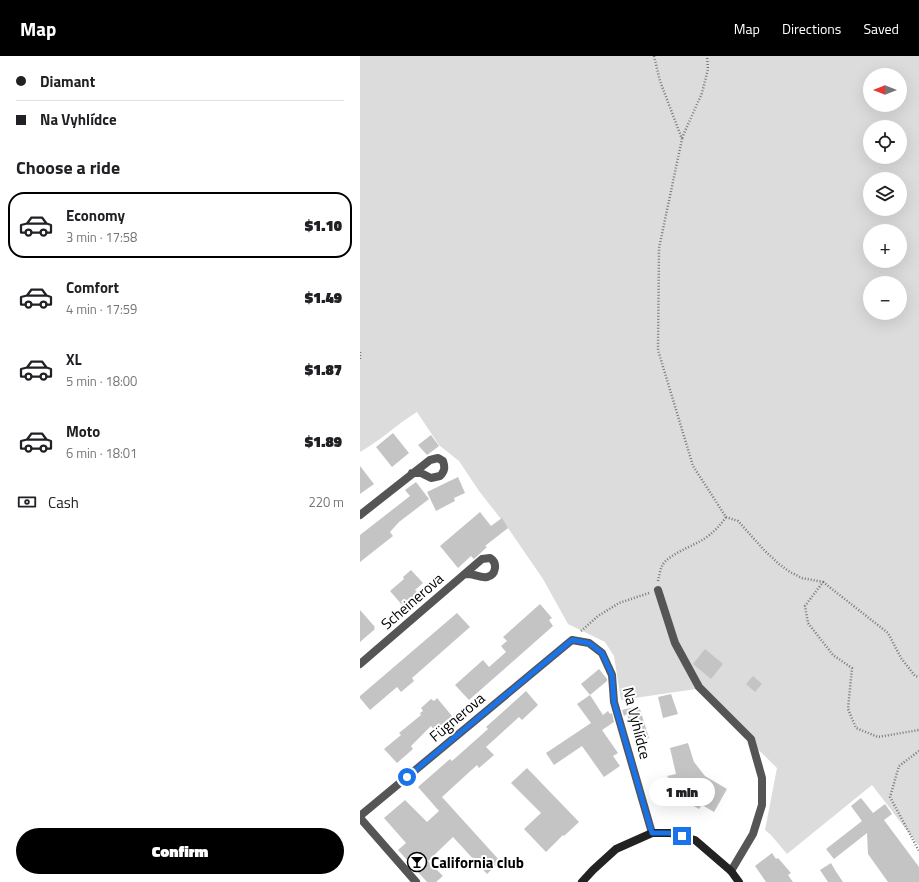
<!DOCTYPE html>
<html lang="en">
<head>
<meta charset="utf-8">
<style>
	body { margin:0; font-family:"Titillium Web",sans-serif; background:#f6f6f6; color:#202124; height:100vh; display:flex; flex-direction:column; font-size:15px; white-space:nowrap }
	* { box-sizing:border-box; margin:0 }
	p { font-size:13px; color:#757577 }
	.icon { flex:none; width:22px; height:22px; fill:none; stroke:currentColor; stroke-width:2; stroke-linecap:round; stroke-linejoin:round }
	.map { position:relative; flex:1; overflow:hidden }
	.panel { display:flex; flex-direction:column; background:#fff; width:360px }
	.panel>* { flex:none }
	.hud { display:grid; align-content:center; height:88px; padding:0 16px; background:#fff }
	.needle { width:26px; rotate:270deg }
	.fabs { position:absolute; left:503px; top:12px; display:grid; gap:8px }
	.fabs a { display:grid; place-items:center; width:44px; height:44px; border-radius:50%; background:#fff; box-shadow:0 4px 16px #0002; font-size:20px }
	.end { position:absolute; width:18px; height:18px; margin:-9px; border:5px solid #1a73e8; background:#fff; box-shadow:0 0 0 2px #fff }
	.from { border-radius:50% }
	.bubble { position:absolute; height:28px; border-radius:14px; background:#fff; box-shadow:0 4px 16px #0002; font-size:13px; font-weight:800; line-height:28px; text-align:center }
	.hud b { display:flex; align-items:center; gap:14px; height:38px; font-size:15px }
	.hud b+b { border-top:1px solid #e0e0e0 }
	.hud i { width:10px; height:10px; background:#202124 }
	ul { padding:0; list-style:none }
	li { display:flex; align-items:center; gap:12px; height:66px; margin:0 8px 6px; padding:0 8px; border:2px solid transparent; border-radius:16px }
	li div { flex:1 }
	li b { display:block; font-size:15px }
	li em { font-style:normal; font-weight:800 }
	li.on { border-color:#000 }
	li>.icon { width:36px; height:36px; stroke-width:1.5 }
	h2 { padding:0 16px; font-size:18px; line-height:48px }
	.pay { display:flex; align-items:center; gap:10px; height:44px; padding:0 16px; font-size:15px }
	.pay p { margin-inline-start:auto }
	.cta { display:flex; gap:8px; margin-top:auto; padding:8px 16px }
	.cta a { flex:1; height:46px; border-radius:24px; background:#000; color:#fff; font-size:16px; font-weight:800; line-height:46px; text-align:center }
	header { display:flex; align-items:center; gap:24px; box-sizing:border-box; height:56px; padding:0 20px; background:#000; color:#fff }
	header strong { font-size:19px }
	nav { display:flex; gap:22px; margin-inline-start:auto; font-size:14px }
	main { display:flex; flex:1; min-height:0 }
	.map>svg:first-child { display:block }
</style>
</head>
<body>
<header>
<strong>Map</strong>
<nav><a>Map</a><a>Directions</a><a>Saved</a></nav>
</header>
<main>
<section class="panel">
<div class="hud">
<b><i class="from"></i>Diamant</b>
<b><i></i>Na Vyhlídce</b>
</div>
<h2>Choose a ride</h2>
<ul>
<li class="on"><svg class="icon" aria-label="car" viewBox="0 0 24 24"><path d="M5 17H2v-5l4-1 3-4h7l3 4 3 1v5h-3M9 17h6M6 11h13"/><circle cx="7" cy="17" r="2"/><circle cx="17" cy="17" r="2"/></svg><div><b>Economy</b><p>3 min · 17:58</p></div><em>$1.10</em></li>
<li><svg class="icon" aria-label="car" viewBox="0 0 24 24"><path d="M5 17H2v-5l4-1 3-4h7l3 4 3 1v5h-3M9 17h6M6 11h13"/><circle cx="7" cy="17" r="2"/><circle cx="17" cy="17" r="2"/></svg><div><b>Comfort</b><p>4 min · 17:59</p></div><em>$1.49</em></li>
<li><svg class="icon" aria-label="car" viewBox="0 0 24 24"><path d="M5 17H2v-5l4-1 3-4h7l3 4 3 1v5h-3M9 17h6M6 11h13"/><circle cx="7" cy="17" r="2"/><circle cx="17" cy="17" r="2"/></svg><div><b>XL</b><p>5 min · 18:00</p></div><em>$1.87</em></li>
<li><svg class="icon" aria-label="car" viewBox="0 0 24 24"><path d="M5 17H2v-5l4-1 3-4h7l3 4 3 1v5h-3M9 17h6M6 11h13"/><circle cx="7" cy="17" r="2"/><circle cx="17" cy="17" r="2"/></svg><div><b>Moto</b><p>6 min · 18:01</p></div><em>$1.89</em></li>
</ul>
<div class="pay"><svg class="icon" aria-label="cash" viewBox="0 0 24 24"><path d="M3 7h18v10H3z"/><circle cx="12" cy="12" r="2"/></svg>Cash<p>220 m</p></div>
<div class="cta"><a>Confirm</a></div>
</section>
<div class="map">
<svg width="559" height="826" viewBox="0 0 559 826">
	<rect width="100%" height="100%" fill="#fff"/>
	<path fill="#dcdcdc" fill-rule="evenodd" d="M 0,0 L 559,0 L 559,790 L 512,729 L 427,798 L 411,779 L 405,774 L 417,712 L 336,633 L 261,644 L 254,600 L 245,586 L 208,568 L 183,523 L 148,472 L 119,435 L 99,405 L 79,389 L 57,356 C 37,368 20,385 0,396 ZM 510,19 L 540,19 L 540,49 L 510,49 ZM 510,71 L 540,71 L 540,101 L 510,101 ZM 510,123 L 540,123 L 540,153 L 510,153 ZM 510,175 L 540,175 L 540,205 L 510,205 ZM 510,227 L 540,227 L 540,257 L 510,257 Z"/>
	<g fill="#c4c4c4">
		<path d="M 33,377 L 49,397 L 32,411 L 16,391 Z"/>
		<path d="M 71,379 L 79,390 L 67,399 L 58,389 Z"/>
		<path d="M 0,410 L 14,428 L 0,438 Z"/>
		<path d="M 98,421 L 105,437 L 94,442 L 95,445 L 76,455 L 67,436 Z"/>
		<path d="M 56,426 L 69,443 L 39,466 L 30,476 L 33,480 L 0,506 L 0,479 L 50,440 L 45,434 Z"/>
		<path d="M 120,456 L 131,470 L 142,462 L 148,472 L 125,490 L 127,491 L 114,503 L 111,500 L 98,512 L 80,490 Z"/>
		<path d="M 51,514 L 63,527 L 55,534 L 58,537 L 43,550 L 30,535 L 44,523 L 43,521 Z"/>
		<path d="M 180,548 L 192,562 L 189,564 L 193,570 L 109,644 L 95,629 L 123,604 L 129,611 L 146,596 L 141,590 L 147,585 L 143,581 Z"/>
		<path d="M 0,554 L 15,571 L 14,572 L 15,573 L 0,586 Z"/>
		<path d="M 97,557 L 110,571 L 52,622 L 54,625 L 41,636 L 37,631 L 10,654 L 0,642 L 0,640 Z"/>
		<path d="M 345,593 L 363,608 L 351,623 L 333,608 Z"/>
		<path d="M 239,613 L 247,623 L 247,625 L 230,639 L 221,628 Z"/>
		<path d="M 393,620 L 402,628 L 395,636 L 386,628 Z"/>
		<path d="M 166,635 L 178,649 L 162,664 L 159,661 L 126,691 L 134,699 L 119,712 L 117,709 L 82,741 L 140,805 L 127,818 L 93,781 L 68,805 L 83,820 L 76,826 L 67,826 L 38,794 L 46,787 L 24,762 L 45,744 L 67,766 L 79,755 L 58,731 L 90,703 L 92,705 L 128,673 L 126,671 Z"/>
		<path d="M 311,638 L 318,658 L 303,662 L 298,641 Z"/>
		<path d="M 230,639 L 243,659 L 248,655 L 250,658 L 252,657 L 254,666 L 242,674 L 258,697 L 253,700 L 260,710 L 244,721 L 222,690 L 194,709 L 186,697 L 231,667 L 217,648 Z"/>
		<path d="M 77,642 L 92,660 L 80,670 L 74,674 L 71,670 L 51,690 L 53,693 L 37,707 L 24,693 L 41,679 L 39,677 L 61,659 L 60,657 L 63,655 L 61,652 L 71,643 L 74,645 Z"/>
		<path d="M 279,650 L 289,682 L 275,686 L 267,658 L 264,660 L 262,654 Z"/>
		<path d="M 328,687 L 334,706 L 345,720 L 367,733 L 354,756 L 342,749 L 339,753 L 319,742 L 321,738 L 307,720 L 316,718 L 310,692 Z"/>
		<path d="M 167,712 L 219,766 L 204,780 L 203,779 L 186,796 L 164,773 L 181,757 L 151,727 Z"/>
		<path d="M 501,742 L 513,757 L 525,748 L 532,758 L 524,764 L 559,811 L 559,826 L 528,826 L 508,798 L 507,777 L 474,803 L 466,793 L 502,765 L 491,750 Z"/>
		<path d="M 412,797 L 416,803 L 418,802 L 431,817 L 428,819 L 433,826 L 406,826 L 395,810 Z"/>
		<path d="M 471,807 L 475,814 L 483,826 L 468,826 L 460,814 Z"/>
	</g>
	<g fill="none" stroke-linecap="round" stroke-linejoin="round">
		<g stroke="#777" stroke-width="2.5" stroke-dasharray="1 2" stroke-linecap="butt">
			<path d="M 294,0 L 300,25 L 322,83 L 299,192 L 298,294 L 333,410 L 366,461 L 378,465 L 405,495 L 419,508 L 430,516 L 442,522 L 463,526 L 445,550 L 448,567 L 473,599 L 492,612 L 488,653 L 496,672 L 518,681 L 559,674"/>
			<path d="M 322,82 L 342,37 L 348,13 L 347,0"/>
			<path d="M 0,296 L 0,304"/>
			<path d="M 298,525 C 299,520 300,514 302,510 C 307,499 333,490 344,483 C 353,477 360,470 366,461"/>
			<path d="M 463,526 L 528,577 L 541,602 L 555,620 L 559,621"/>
			<path d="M 221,575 L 238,560 L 259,547 L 289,537"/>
			<path d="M 559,695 L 539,710 L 530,741 L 559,795"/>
		</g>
		<g stroke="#555" stroke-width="8">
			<path d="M 0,459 L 70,404 L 78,402 L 83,405 C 85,411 85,415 80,420 L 71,422 L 61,417 L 52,417"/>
			<path d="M 298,534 L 315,587 L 339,631 L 391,683 L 402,722 L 402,749 L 393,778 L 371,815"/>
			<path d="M 0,608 L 122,503 L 130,502 C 138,507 136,519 127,521 C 123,522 118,520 114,519 C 111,518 108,518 105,518"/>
			<path d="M 0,760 L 212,584 L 229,587 L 242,597 L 252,619 L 254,646 L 292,777"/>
			<path d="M 0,762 L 56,826"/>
		</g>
		<path stroke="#222" stroke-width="8" d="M 222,826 L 233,814 L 256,793 L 292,777 L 310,777 L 335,784 L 371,815 L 379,826"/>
	</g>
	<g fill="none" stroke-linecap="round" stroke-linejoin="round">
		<path stroke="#1a73e8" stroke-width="5" d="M 47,721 L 212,584 L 229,587 L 242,597 L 252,619 L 254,646 L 292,777 L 310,777 L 322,780"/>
	</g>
	<defs>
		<symbol id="bar-ring" viewBox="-11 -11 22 22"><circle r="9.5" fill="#fff" stroke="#000" stroke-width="1.5"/><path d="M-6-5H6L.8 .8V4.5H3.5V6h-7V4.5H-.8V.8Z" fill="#000"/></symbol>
	</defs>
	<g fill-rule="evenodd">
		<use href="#bar-ring" x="46" y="795" width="22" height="22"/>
	</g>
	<g text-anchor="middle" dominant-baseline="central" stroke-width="4" stroke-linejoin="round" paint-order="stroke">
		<g font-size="15" fill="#000" stroke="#fff">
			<text transform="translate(52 545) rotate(-41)">Scheinerova</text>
			<text transform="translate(97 661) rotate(-40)">Fügnerova</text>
			<text transform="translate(277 667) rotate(76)">Na Vyhlídce</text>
		</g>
		<g font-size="15" font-weight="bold" fill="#000" stroke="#fff" text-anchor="start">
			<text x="71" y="806">California club</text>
		</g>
	</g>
</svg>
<div class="fabs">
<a><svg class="needle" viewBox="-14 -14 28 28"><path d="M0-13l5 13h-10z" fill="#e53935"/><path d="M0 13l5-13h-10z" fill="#757577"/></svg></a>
<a><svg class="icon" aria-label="locate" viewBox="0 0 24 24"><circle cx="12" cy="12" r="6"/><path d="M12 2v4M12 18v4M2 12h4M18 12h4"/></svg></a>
<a><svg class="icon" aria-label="layers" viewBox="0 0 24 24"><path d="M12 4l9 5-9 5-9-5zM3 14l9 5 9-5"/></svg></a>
<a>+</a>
<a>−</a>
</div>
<i class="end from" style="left:47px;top:721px"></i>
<i class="end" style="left:322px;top:780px"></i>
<div class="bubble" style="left:289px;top:722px;width:66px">1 min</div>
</div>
</main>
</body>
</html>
